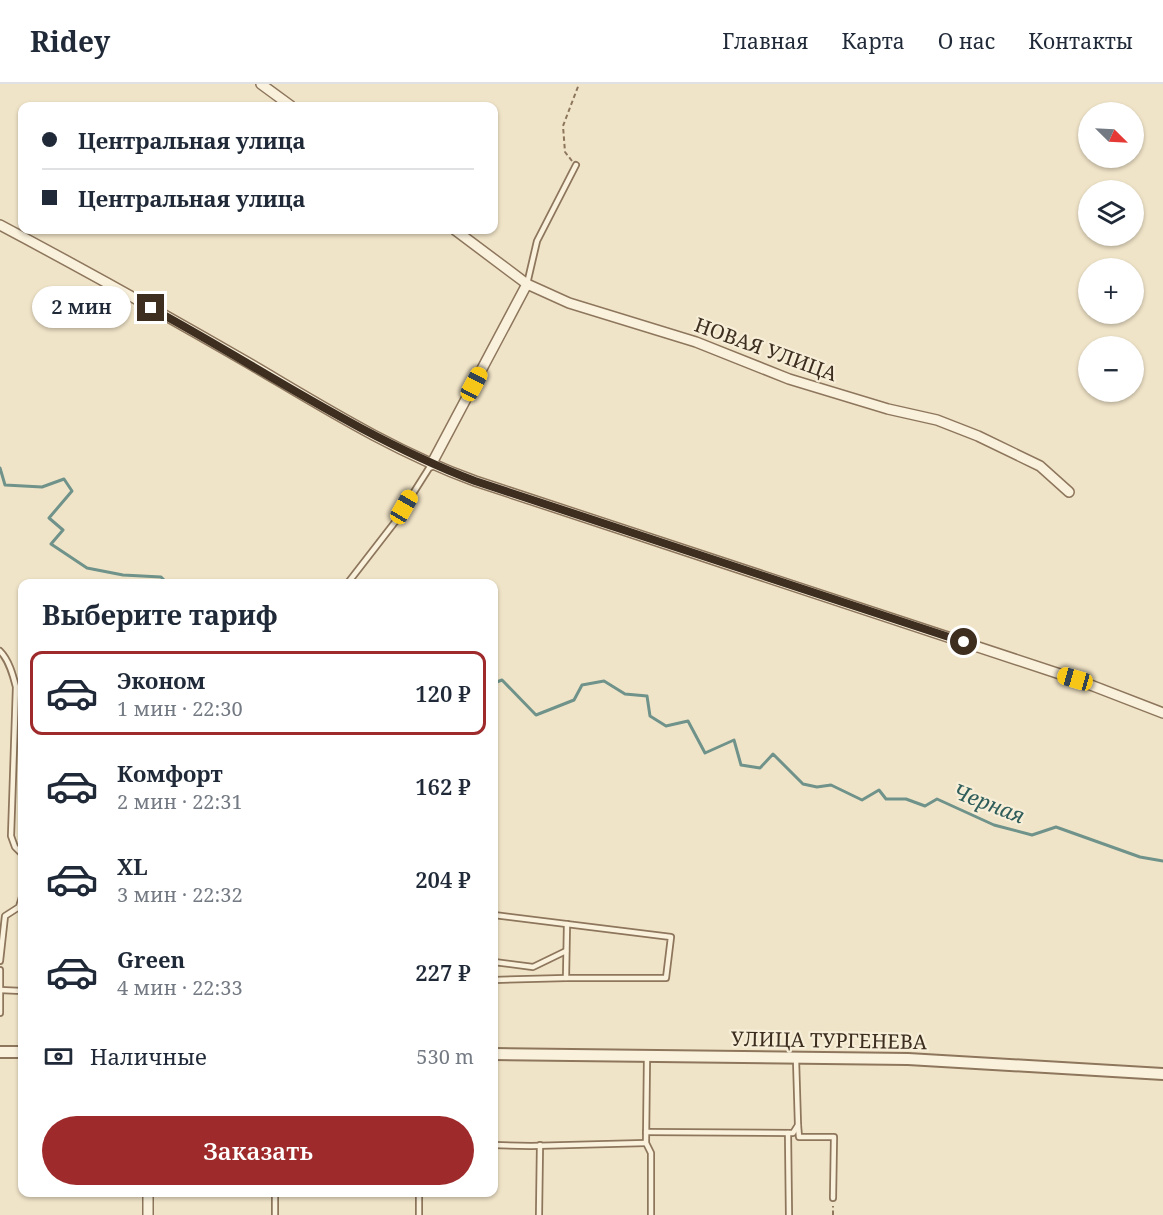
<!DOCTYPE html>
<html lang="ru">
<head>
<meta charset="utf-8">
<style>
	body { margin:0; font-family:"Noto Serif",serif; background:#f6f6f7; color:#1f2937; height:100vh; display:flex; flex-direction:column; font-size:22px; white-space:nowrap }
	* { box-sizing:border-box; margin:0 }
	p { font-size:20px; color:#747a83 }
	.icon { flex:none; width:33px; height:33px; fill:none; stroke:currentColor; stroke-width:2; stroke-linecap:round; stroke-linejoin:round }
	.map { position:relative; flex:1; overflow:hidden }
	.side { position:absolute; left:18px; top:495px; width:480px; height:618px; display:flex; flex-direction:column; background:#fff; border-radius:12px; box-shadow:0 2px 4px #0004 }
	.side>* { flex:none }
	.top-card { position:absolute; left:18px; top:18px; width:480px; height:132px; border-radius:12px; box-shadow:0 2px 4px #0004; display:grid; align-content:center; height:132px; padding:0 24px; background:#fff }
	.needle { width:39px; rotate:114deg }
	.controls { position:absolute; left:1078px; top:18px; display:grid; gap:12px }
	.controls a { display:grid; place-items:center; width:66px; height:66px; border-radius:50%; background:#fff; box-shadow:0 2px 4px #0004; font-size:30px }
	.end { position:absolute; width:27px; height:27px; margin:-14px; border:8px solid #3d2e20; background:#fff; box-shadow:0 0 0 3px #fff }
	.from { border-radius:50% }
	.bubble { position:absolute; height:42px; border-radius:21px; background:#fff; box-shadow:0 2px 4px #0004; font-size:20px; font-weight:600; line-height:42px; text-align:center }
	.car { position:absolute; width:18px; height:36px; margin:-18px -9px; border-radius:8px; box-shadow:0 0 4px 2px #0007; background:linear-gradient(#f5c518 24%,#345 0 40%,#f5c518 0 76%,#345 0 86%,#f5c518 0) }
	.top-card b { display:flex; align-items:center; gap:21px; height:57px; font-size:22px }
	.top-card b+b { border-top:2px solid #e0e1e3 }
	.top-card i { width:15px; height:15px; background:#1f2937 }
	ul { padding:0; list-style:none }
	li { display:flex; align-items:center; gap:18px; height:84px; margin:0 12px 9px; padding:0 12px; border:3px solid transparent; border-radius:12px }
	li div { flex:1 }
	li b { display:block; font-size:22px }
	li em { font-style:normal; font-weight:600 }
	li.selected { border-color:#9e2a2b }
	li>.icon { width:54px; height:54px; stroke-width:1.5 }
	h2 { padding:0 24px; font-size:27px; line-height:72px }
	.pay { display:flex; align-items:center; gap:15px; height:66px; padding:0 24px; font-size:22px }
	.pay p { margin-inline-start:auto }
	.button { display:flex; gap:12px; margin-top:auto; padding:12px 24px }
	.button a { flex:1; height:69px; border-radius:36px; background:#9e2a2b; color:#fff; font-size:24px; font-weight:600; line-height:69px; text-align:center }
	header { display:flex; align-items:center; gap:36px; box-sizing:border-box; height:84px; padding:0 30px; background:#fff; border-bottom:2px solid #e0e1e3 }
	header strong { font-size:28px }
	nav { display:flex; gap:33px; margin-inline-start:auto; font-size:21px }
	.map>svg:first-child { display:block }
</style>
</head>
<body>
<header>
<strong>Ridey</strong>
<nav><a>Главная</a><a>Карта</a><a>О нас</a><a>Контакты</a></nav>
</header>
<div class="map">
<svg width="1163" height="1131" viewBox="0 0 1163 1131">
	<rect width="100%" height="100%" fill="#f0e4c8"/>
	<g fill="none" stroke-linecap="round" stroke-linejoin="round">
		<g stroke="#6f938a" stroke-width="3">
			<path d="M 0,384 L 5,401 L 42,403 L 64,395 L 72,407 L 49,434 L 63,446 L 51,460 L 87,484 L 123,491 L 161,493 L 168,500"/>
			<path d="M 494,599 L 502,596 L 536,631 L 574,616 L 582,601 L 604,597 L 625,610 L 647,612 L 650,632 L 666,642 L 688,637 L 705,669 L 734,656 L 741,681 L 760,684 L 773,670 L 803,700 L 817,703 L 831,701 L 862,716 L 879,706 L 886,715 L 906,715 L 925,722 L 937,715 L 994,741 L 1032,751 L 1056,743 L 1140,773 L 1163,777"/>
		</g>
		<defs>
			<g id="service">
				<path d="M 527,200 L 537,157 L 576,81"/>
				<path d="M 347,500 L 395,438 L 431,381"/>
				<path d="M 0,567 C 9,576 13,591 16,603 L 11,752 L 15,763 L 22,770"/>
				<path d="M 494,831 L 671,853 L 666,894 L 566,894 L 494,896"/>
				<path d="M 0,877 L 5,832 L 19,823 L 22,813"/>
				<path d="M 494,878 L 533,883 L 566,867"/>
				<path d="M 0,886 L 0,929"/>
				<path d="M 566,894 L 567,840"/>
				<path d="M 0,906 L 22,907"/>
				<path d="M 647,974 L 646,1059 L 651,1069 L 651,1131"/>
				<path d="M 798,1041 L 799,1053 L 834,1053 L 833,1114"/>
				<path d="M 646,1048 L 793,1049 L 798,1041 L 796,975"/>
				<path d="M 788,1049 L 789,1131"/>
				<path d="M 494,1061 L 531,1062 L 646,1059"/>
				<path d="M 275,1131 L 275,1108"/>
				<path d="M 419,1131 L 419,1108"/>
				<path d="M 539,1131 L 540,1061"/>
			</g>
			<g id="minor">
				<path d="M 261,0 L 291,22"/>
				<path d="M 0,141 C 85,186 169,233 252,281 C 325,324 395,368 475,397 L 1075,595 L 1163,629"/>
				<path d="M 455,146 L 527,200 L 569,219 L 696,258 L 789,295 L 888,325 L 937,336 L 978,352 L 1040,382 L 1069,408"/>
				<path d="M 431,381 L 527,200"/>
				<path d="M 148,1108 L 148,1131"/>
			</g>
			<g id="tertiary">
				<path d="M 0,968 L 22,968"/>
				<path d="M 494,970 L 908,975 L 1163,990"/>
			</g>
		</defs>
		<use href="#service" stroke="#8d765c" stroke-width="8"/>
		<use href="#minor" stroke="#8d765c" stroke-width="12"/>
		<use href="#tertiary" stroke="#8d765c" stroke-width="14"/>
		<g stroke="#8d765c" stroke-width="2" stroke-dasharray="4.5 3" stroke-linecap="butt">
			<path d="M 572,77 L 565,68 L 563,42 L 579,0"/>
			<path d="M 833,1131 L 833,1122"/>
		</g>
		<use href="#service" stroke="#faf1dc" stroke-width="4.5"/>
		<use href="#minor" stroke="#faf1dc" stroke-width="9"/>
		<use href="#tertiary" stroke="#faf1dc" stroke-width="10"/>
	</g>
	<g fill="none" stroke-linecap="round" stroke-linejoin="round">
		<path stroke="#3d2e20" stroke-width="8" d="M 151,224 C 258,282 360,353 475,397 L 964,558"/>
	</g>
	<g text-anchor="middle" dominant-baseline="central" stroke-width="4.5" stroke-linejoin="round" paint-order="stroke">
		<g font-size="20" fill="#3d2e20" stroke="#f7eed8">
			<text transform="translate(766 265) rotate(20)">НОВАЯ УЛИЦА</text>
			<text transform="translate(829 956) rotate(1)">УЛИЦА ТУРГЕНЕВА</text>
		</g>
		<g font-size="21" font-style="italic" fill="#2f5d5a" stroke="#f7eed8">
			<text transform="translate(989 719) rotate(21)">Черная</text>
		</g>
	</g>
</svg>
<div class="controls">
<a><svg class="needle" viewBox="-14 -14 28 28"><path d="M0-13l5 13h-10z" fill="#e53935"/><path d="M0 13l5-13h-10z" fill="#747a83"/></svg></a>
<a><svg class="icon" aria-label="layers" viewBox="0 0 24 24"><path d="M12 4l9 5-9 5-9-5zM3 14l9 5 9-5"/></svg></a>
<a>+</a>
<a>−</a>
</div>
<i class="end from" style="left:964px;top:558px"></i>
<i class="end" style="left:151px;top:224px"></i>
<div class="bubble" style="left:32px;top:202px;width:99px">2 мин</div>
<i class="car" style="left:474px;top:300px;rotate:28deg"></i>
<i class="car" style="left:404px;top:423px;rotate:30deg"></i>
<i class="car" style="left:1075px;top:595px;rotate:286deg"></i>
<div class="top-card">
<b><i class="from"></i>Центральная улица</b>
<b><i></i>Центральная улица</b>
</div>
<section class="side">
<h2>Выберите тариф</h2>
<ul>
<li class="selected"><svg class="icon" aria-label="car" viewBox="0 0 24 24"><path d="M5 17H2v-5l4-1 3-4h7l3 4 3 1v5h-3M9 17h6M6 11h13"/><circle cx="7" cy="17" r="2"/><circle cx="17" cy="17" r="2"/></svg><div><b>Эконом</b><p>1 мин · 22:30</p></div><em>120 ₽</em></li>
<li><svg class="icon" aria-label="car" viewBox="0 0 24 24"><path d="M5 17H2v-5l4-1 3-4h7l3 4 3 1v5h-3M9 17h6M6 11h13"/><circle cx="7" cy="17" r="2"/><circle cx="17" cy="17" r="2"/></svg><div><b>Комфорт</b><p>2 мин · 22:31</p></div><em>162 ₽</em></li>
<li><svg class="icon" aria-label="car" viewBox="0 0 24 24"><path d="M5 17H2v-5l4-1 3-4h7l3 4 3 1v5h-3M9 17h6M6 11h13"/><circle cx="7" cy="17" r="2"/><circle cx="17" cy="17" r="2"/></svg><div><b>XL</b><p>3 мин · 22:32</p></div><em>204 ₽</em></li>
<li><svg class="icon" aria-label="car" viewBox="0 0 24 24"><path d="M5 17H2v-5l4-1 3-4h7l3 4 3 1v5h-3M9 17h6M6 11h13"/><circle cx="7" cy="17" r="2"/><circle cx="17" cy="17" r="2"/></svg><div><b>Green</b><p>4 мин · 22:33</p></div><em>227 ₽</em></li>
</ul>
<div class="pay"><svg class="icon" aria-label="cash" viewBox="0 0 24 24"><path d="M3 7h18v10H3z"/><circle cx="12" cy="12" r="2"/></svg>Наличные<p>530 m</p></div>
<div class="button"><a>Заказать</a></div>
</section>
</div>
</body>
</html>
